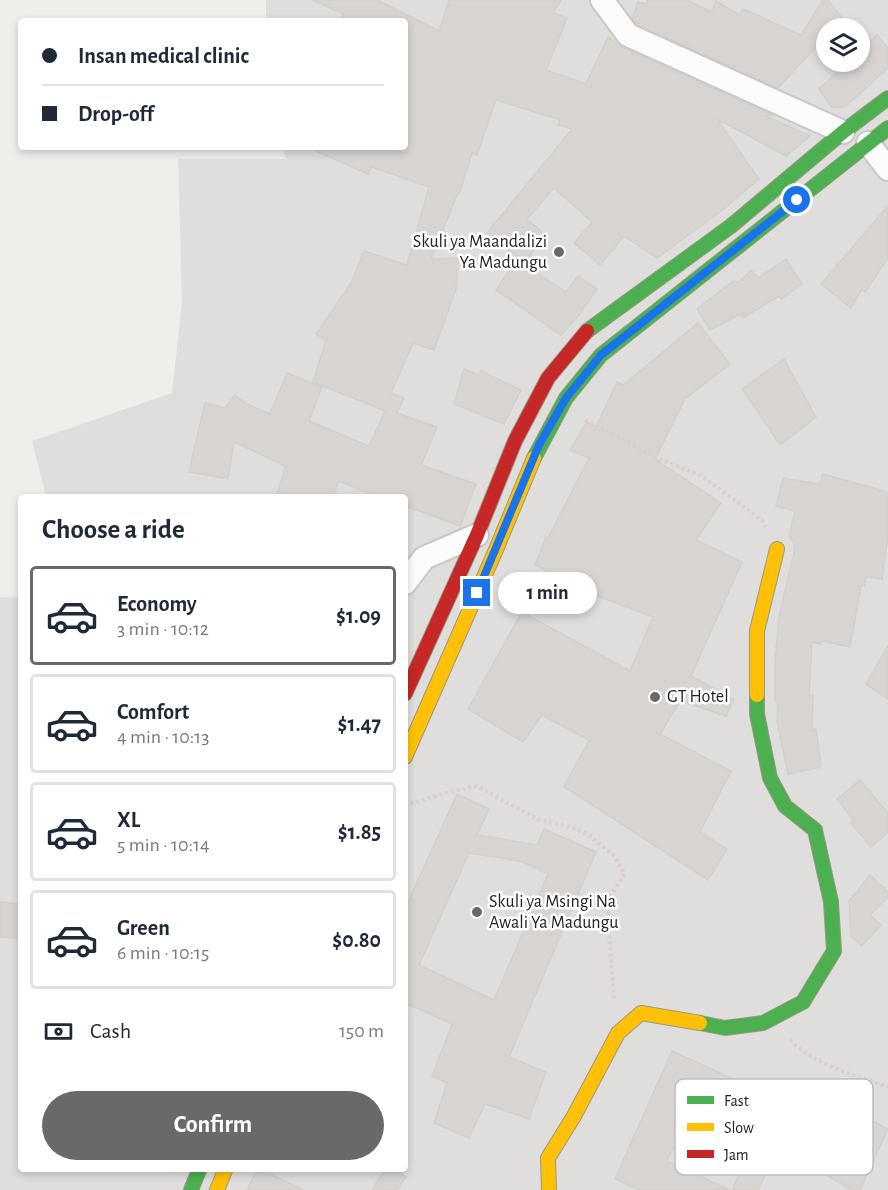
<!DOCTYPE html>
<html lang="en">
<head>
<meta charset="utf-8">
<style>
	body { margin:0; font-family:"Alegreya Sans",sans-serif; background:#f2f2f3; color:#1f2937; height:100vh; display:flex; flex-direction:column; font-size:22px; white-space:nowrap }
	* { box-sizing:border-box; margin:0 }
	p { font-size:20px; color:#747a83 }
	.icon { flex:none; width:33px; height:33px; fill:none; stroke:currentColor; stroke-width:2; stroke-linecap:round; stroke-linejoin:round }
	.map { position:relative; flex:1; overflow:hidden }
	.side { position:absolute; left:18px; top:494px; width:390px; height:678px; display:flex; flex-direction:column; background:#fff; border-radius:6px; box-shadow:0 3px 9px #0003 }
	.side>* { flex:none }
	.hud { position:absolute; left:18px; top:18px; width:390px; height:132px; border-radius:6px; box-shadow:0 3px 9px #0003; display:grid; align-content:center; height:132px; padding:0 24px; background:#fff }
	.fabs { position:absolute; left:816px; top:18px; display:grid; gap:12px }
	.fabs a { display:grid; place-items:center; width:54px; height:54px; border-radius:50%; background:#fff; box-shadow:0 3px 9px #0003; font-size:30px }
	.end { position:absolute; width:27px; height:27px; margin:-14px; border:8px solid #1a73e8; background:#fff; box-shadow:0 0 0 3px #fff }
	.from { border-radius:50% }
	.bubble { position:absolute; height:42px; border-radius:21px; background:#fff; box-shadow:0 3px 9px #0003; font-size:20px; font-weight:700; line-height:42px; text-align:center }
	.hud b { display:flex; align-items:center; gap:21px; height:57px; font-size:22px }
	.hud b+b { border-top:2px solid #e0e1e3 }
	.hud i { width:15px; height:15px; background:#1f2937 }
	ul { padding:0; list-style:none }
	li { display:flex; align-items:center; gap:18px; height:99px; margin:0 12px 9px; padding:0 12px; border:3px solid #e0e1e3; border-radius:6px }
	li div { flex:1 }
	li b { display:block; font-size:22px }
	li em { font-style:normal; font-weight:700 }
	li.selected { border-color:#6a6968 }
	li>.icon { width:54px; height:54px; stroke-width:1.5 }
	h2 { padding:0 24px; font-size:27px; line-height:72px }
	.pay { display:flex; align-items:center; gap:15px; height:66px; padding:0 24px; font-size:22px }
	.pay p { margin-inline-start:auto }
	.cta { display:flex; gap:12px; margin-top:auto; padding:12px 24px }
	.cta a { flex:1; height:69px; border-radius:36px; background:#6a6968; color:#fff; font-size:24px; font-weight:700; line-height:69px; text-align:center }
	.map>svg:first-child { display:block }
</style>
</head>
<body>
<div class="map">
<svg width="888" height="1190" viewBox="0 0 888 1190">
	<rect width="100%" height="100%" fill="#f0eeeb"/>
	<path fill="#dfdedc" fill-rule="evenodd" d="M 266,0 L 888,0 L 888,1190 L 0,1190 L 0,597 L 21,598 L 21,1168 L 405,1168 L 405,496 L 46,496 L 32,441 L 172,393 L 182,302 L 178,159 L 286,159 L 282,147 L 405,147 L 405,21 L 266,21 ZM 826,28 L 860,28 L 860,62 L 826,62 Z"/>
	<g fill="#d7d4d2" stroke="#d3d0cc" stroke-width="1.5" fill-rule="evenodd">
		<path d="M 312,0 L 377,0 L 439,31 L 449,0 L 561,0 L 553,13 L 567,18 L 546,70 L 586,84 L 608,37 L 622,47 L 772,115 L 766,116 L 810,136 L 786,156 L 717,119 L 759,179 L 720,212 L 657,258 L 624,236 L 600,265 L 574,243 L 592,222 L 554,188 L 527,219 L 546,235 L 524,263 L 487,233 L 572,129 L 558,125 L 560,120 L 496,100 L 477,155 L 472,153 L 460,193 L 458,193 L 431,259 L 458,258 L 456,289 L 434,350 L 413,343 L 391,393 L 404,398 L 397,413 L 437,427 L 421,465 L 476,484 L 460,526 L 405,506 L 405,496 L 375,496 L 339,481 L 333,496 L 276,496 L 286,466 L 234,442 L 228,479 L 189,472 L 205,403 L 225,408 L 235,395 L 247,404 L 270,414 L 287,373 L 322,387 L 309,421 L 369,446 L 385,411 L 313,382 L 326,340 L 316,334 L 352,281 L 364,251 L 407,265 L 429,187 L 372,167 L 368,174 L 307,147 L 405,147 L 405,21 L 340,21 L 344,14 Z"/>
		<path d="M 648,0 L 687,0 L 711,12 L 716,1 L 740,15 L 743,9 L 801,35 L 823,0 L 828,0 L 843,19 L 834,28 L 826,28 L 826,36 L 778,88 L 637,24 L 632,18 L 638,2 L 646,4 Z"/>
		<path d="M 877,35 L 888,48 L 888,68 L 845,107 L 832,108 L 819,89 L 848,62 L 860,62 L 860,51 Z"/>
		<path d="M 888,206 L 888,258 L 865,292 L 862,289 L 851,308 L 821,284 Z"/>
		<path d="M 517,259 L 566,292 L 578,276 L 597,289 L 579,315 L 561,335 L 496,290 Z"/>
		<path d="M 786,259 L 802,284 L 781,299 L 779,296 L 743,318 L 741,314 L 710,330 L 697,309 L 733,281 L 739,282 L 751,270 L 758,278 Z"/>
		<path d="M 698,323 L 730,364 L 685,399 L 655,459 L 721,503 L 696,540 L 742,562 L 691,676 L 734,699 L 726,716 L 680,701 L 660,734 L 731,771 L 700,832 L 727,849 L 708,880 L 564,787 L 589,740 L 542,715 L 523,742 L 468,709 L 522,612 L 630,671 L 653,617 L 569,585 L 570,583 L 535,565 L 546,537 L 548,538 L 589,458 L 570,450 L 587,422 L 596,427 L 617,382 L 623,385 Z"/>
		<path d="M 784,359 L 816,417 L 780,445 L 742,389 Z"/>
		<path d="M 464,369 L 479,375 L 481,371 L 521,390 L 504,424 L 454,404 Z"/>
		<path d="M 823,474 L 888,492 L 888,536 L 882,579 L 866,577 L 865,586 L 861,586 L 850,647 L 822,641 L 821,644 L 812,642 L 809,696 L 813,696 L 812,730 L 816,729 L 821,767 L 788,774 L 777,721 L 778,702 L 775,701 L 775,662 L 779,616 L 794,553 L 794,543 L 789,536 L 795,511 L 776,506 L 783,478 L 820,484 Z"/>
		<path d="M 888,646 L 888,699 L 866,684 Z"/>
		<path d="M 860,780 L 888,813 L 888,832 L 871,847 L 851,823 L 854,821 L 837,799 Z"/>
		<path d="M 457,794 L 489,809 L 477,835 L 537,845 L 544,829 L 596,852 L 509,1057 L 546,1072 L 529,1119 L 485,1104 L 469,1138 L 434,1123 L 447,1083 L 432,1076 L 452,1024 L 405,1003 L 405,909 ZM 469,853 L 520,861 L 548,874 L 494,1000 L 419,965 Z"/>
		<path d="M 870,875 L 888,892 L 888,897 L 870,915 L 881,925 L 862,946 L 851,936 L 849,901 Z"/>
		<path d="M 0,902 L 21,904 L 21,938 L 0,937 Z"/>
		<path d="M 672,1051 L 792,1106 L 798,1093 L 856,1119 L 859,1114 L 888,1129 L 860,1190 L 852,1190 L 743,1126 L 694,1104 L 667,1161 L 730,1190 L 639,1190 L 615,1179 Z"/>
		<path d="M 742,1165 L 765,1175 L 758,1190 L 733,1190 Z"/>
		<path d="M 258,1168 L 303,1190 L 247,1190 Z"/>
		<path d="M 386,1168 L 392,1168 L 406,1177 L 397,1190 L 372,1190 Z"/>
	</g>
	<g fill="none" stroke-linecap="round" stroke-linejoin="round">
		<defs>
			<g id="street">
				<path d="M 602,0 L 628,35 L 843,132"/>
				<path d="M 868,143 L 888,169"/>
				<path d="M 405,583 L 424,558 L 477,535"/>
			</g>
			<g id="fast">
				<path d="M 587,331 L 731,226 L 843,132 L 888,98"/>
				<path d="M 534,458 L 566,398 L 601,355 L 888,128"/>
				<path d="M 700,1023 L 725,1028 L 763,1023 L 803,1002 L 834,951 L 831,902 L 815,830 L 785,806 L 770,778 L 757,714 L 757,695"/>
				<path d="M 191,1190 L 200,1168"/>
			</g>
			<g id="slow">
				<path d="M 757,695 L 757,631 L 777,549"/>
				<path d="M 405,757 L 495,552 L 534,458"/>
				<path d="M 217,1190 L 226,1168"/>
				<path d="M 549,1190 L 548,1158 L 574,1116 L 618,1033 L 641,1013 L 700,1023"/>
			</g>
			<path id="jam" d="M 405,694 L 477,535 L 515,441 L 548,378 L 587,331"/>
		</defs>
		<use href="#street" stroke="#c9c8c7" stroke-width="26"/>
		<use href="#fast" stroke="#999a82" stroke-width="16"/>
		<use href="#slow" stroke="#999a82" stroke-width="16"/>
		<use href="#jam" stroke="#999a82" stroke-width="16"/>
		<g stroke="#dccecd" stroke-width="4" stroke-dasharray="3 3" stroke-linecap="butt">
			<path d="M 585,420 L 662,460 L 700,475 L 762,520 L 765,527"/>
			<path d="M 405,800 L 413,803 L 442,794 L 477,786 L 539,820 L 568,826 L 589,835 L 614,856 L 625,874 L 610,896 L 608,915 L 614,1000"/>
			<path d="M 790,1040 C 814,1065 855,1075 888,1087"/>
		</g>
		<use href="#street" stroke="#fdfcfc" stroke-width="22"/>
		<use href="#fast" stroke="#4caf50" stroke-width="14"/>
		<use href="#slow" stroke="#ffc107" stroke-width="14"/>
		<use href="#jam" stroke="#c62828" stroke-width="14"/>
	</g>
	<g fill="none" stroke-linecap="round" stroke-linejoin="round">
		<path stroke="#1a73e8" stroke-width="8" d="M 477,593 L 539,445 L 566,398 L 601,355 L 797,200"/>
	</g>
	<g fill="#6a6968" stroke="#fff" stroke-width="2">
		<circle cx="559" cy="252" r="6"/>
		<circle cx="655" cy="697" r="6"/>
		<circle cx="477" cy="912" r="6"/>
	</g>
	<g text-anchor="middle" dominant-baseline="central" stroke-width="5" stroke-linejoin="round" paint-order="stroke">
		<g font-size="18" fill="#222" stroke="#fff" text-anchor="start">
			<text x="547" y="242" text-anchor="end">Skuli ya Maandalizi<tspan x="547" dy="21">Ya Madungu</tspan></text>
			<text x="667" y="697">GT Hotel</text>
			<text x="489" y="902">Skuli ya Msingi Na<tspan x="489" dy="21">Awali Ya Madungu</tspan></text>
		</g>
	</g>
	<rect x="675" y="1079" width="198" height="96" rx="9" fill="#fff" stroke="#bdbdbd" stroke-width="1.5"/>
	<rect x="687" y="1096" width="27" height="8" fill="#4caf50"/>
	<rect x="687" y="1123" width="27" height="8" fill="#ffc107"/>
	<rect x="687" y="1150" width="27" height="8" fill="#c62828"/>
	<g font-size="16" fill="#222">
		<text x="724" y="1106">Fast</text>
		<text x="724" y="1133">Slow</text>
		<text x="724" y="1160">Jam</text>
	</g>
</svg>
<div class="fabs">
<a><svg class="icon" aria-label="layers" viewBox="0 0 24 24"><path d="M12 4l9 5-9 5-9-5zM3 14l9 5 9-5"/></svg></a>
</div>
<i class="end from" style="left:797px;top:200px"></i>
<i class="end" style="left:477px;top:593px"></i>
<div class="bubble" style="left:498px;top:572px;width:99px">1 min</div>
<div class="hud">
<b><i class="from"></i>Insan medical clinic</b>
<b><i></i>Drop-off</b>
</div>
<section class="side">
<h2>Choose a ride</h2>
<ul>
<li class="selected"><svg class="icon" aria-label="car" viewBox="0 0 24 24"><path d="M5 17H2v-5l4-1 3-4h7l3 4 3 1v5h-3M9 17h6M6 11h13"/><circle cx="7" cy="17" r="2"/><circle cx="17" cy="17" r="2"/></svg><div><b>Economy</b><p>3 min · 10:12</p></div><em>$1.09</em></li>
<li><svg class="icon" aria-label="car" viewBox="0 0 24 24"><path d="M5 17H2v-5l4-1 3-4h7l3 4 3 1v5h-3M9 17h6M6 11h13"/><circle cx="7" cy="17" r="2"/><circle cx="17" cy="17" r="2"/></svg><div><b>Comfort</b><p>4 min · 10:13</p></div><em>$1.47</em></li>
<li><svg class="icon" aria-label="car" viewBox="0 0 24 24"><path d="M5 17H2v-5l4-1 3-4h7l3 4 3 1v5h-3M9 17h6M6 11h13"/><circle cx="7" cy="17" r="2"/><circle cx="17" cy="17" r="2"/></svg><div><b>XL</b><p>5 min · 10:14</p></div><em>$1.85</em></li>
<li><svg class="icon" aria-label="car" viewBox="0 0 24 24"><path d="M5 17H2v-5l4-1 3-4h7l3 4 3 1v5h-3M9 17h6M6 11h13"/><circle cx="7" cy="17" r="2"/><circle cx="17" cy="17" r="2"/></svg><div><b>Green</b><p>6 min · 10:15</p></div><em>$0.80</em></li>
</ul>
<div class="pay"><svg class="icon" aria-label="cash" viewBox="0 0 24 24"><path d="M3 7h18v10H3z"/><circle cx="12" cy="12" r="2"/></svg>Cash<p>150 m</p></div>
<div class="cta"><a>Confirm</a></div>
</section>
</div>
</body>
</html>
